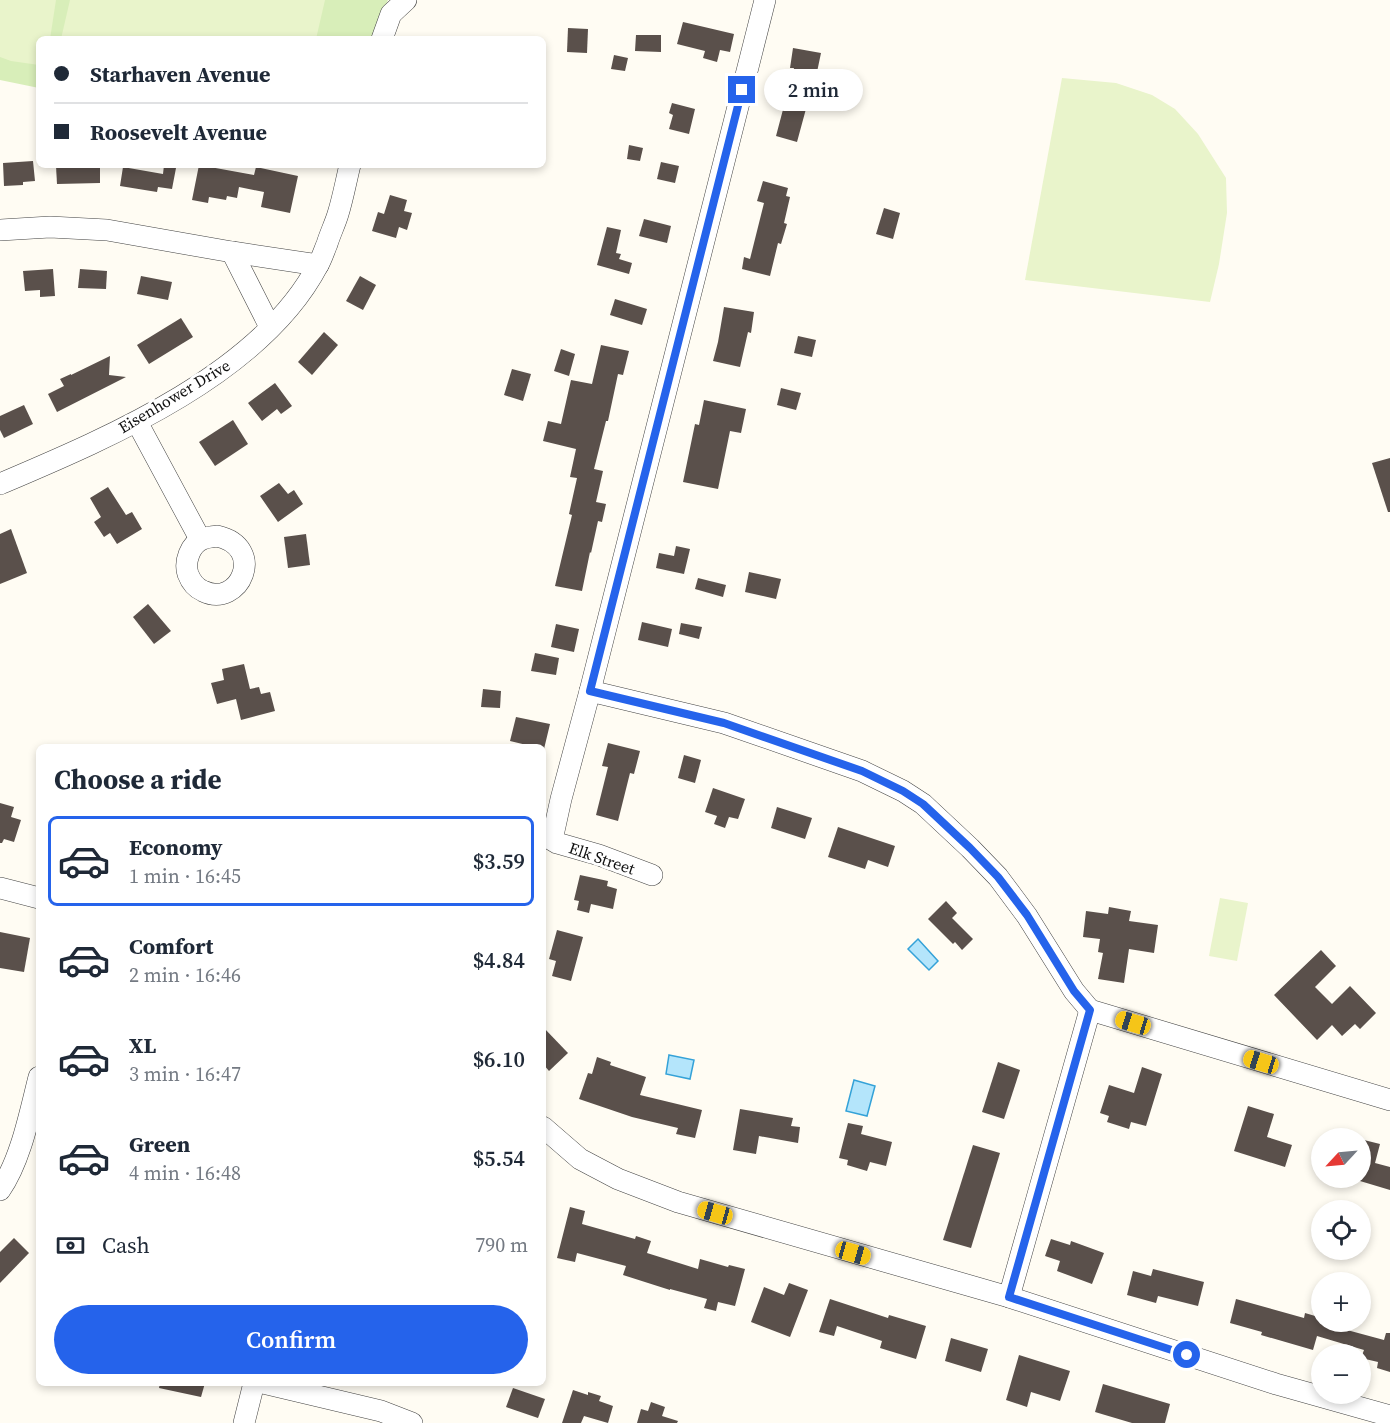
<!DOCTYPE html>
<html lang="en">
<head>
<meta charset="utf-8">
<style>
	body { margin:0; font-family:"Source Serif 4",serif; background:#f6f6f7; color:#1f2937; height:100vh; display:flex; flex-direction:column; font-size:22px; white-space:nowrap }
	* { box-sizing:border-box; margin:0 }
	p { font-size:20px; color:#747a83 }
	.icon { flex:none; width:33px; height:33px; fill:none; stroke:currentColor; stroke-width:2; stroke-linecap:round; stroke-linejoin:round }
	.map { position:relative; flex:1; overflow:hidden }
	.details { position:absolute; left:36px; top:744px; width:510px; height:642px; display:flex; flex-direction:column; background:#fff; border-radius:9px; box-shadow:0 3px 9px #0003 }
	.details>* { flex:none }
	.guide { position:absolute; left:36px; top:36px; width:510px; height:132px; border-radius:9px; box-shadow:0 3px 9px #0003; display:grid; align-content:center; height:132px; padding:0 18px; background:#fff }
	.needle { width:39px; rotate:244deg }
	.tools { position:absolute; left:1311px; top:1128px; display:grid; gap:12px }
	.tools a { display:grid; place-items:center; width:60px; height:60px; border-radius:50%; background:#fff; box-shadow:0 3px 9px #0003; font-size:30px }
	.end { position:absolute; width:27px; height:27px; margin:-14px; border:8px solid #2563eb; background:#fff; box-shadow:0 0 0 3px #fff }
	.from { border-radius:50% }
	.bubble { position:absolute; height:42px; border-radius:21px; background:#fff; box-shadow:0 3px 9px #0003; font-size:20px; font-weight:600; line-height:42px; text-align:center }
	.car { position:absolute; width:18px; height:36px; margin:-18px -9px; border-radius:8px; box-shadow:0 0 4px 2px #0007; background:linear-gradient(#f5c518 24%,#345 0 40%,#f5c518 0 76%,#345 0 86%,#f5c518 0) }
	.guide b { display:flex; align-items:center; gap:21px; height:57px; font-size:22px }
	.guide b+b { border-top:2px solid #e0e1e3 }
	.guide i { width:15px; height:15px; background:#1f2937 }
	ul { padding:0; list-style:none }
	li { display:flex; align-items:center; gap:18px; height:90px; margin:0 12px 9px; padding:0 6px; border:3px solid transparent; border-radius:9px }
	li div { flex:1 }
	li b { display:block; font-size:22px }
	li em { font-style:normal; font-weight:600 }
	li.current { border-color:#2563eb }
	li>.icon { width:54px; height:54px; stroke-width:1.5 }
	h2 { padding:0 18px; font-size:27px; line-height:72px }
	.pay { display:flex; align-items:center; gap:15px; height:66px; padding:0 18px; font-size:22px }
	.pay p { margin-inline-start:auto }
	.button { display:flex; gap:12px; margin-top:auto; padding:12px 18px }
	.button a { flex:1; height:69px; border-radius:36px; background:#2563eb; color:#fff; font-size:24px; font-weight:600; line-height:69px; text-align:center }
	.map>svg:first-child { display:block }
</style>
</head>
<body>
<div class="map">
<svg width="1390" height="1423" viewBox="0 0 1390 1423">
	<rect width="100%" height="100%" fill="#fffcf3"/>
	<path fill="#d8eeb9" d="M 0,0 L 388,0 L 377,25 L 373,39 L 39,39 L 39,88 L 0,80 Z"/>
	<g fill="#e9f4cb">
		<path d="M 0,0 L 56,0 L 50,39 L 39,39 L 39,65 L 11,61 L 0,57 Z"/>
		<path d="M 70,0 L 325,0 L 316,39 L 61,39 Z"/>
		<path d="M 1062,78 L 1116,83 L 1152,95 L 1175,109 L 1198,134 L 1226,178 L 1227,213 L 1219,264 L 1210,302 L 1025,280 Z"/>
		<path d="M 1220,898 L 1248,903 L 1237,961 L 1209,956 Z"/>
	</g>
	<g fill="#b4e5fb" stroke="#34a2d8" stroke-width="1.5">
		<path d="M 918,939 L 938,961 L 929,970 L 908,949 Z"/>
		<path d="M 669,1055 L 694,1060 L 690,1079 L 666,1074 Z"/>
		<path d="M 854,1080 L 875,1086 L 867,1116 L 846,1111 Z"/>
	</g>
	<g fill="#5a504b">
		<path d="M 683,22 L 734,34 L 730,52 L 720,50 L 717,62 L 703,58 L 705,51 L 677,44 Z"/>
		<path d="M 568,28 L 588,29 L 587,53 L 567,52 Z"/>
		<path d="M 636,35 L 661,35 L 661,52 L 635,51 Z"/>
		<path d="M 793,48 L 821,53 L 817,72 L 816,72 L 797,142 L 776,136 L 794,68 L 790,68 Z"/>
		<path d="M 614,55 L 628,58 L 625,71 L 611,69 Z"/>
		<path d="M 672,103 L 695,109 L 689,134 L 669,129 L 673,115 L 669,113 Z"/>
		<path d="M 629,145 L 643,148 L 640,161 L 627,159 Z"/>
		<path d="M 33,161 L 35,181 L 23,182 L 23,185 L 4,186 L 3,163 Z"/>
		<path d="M 661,162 L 679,166 L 675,183 L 657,179 Z"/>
		<path d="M 70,165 L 100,165 L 100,183 L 57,184 L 56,166 Z"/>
		<path d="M 164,165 L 176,168 L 172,189 L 158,187 L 157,192 L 120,186 L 123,167 L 163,174 Z"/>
		<path d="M 199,165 L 254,175 L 256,167 L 298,176 L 290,213 L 261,207 L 264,192 L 239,187 L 237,198 L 227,196 L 226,200 L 209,197 L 208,203 L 192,200 Z"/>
		<path d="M 763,181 L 788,188 L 786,196 L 790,197 L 784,223 L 787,224 L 781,244 L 778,243 L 770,276 L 742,269 L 744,257 L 750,259 L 764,203 L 757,201 Z"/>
		<path d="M 390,195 L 407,200 L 404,211 L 412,213 L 407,230 L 399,227 L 396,238 L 372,231 L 378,212 L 384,214 Z"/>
		<path d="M 884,208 L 900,213 L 893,239 L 876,234 Z"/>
		<path d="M 644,219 L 671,226 L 667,243 L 639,236 Z"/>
		<path d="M 607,227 L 621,230 L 616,253 L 621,254 L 619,259 L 632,263 L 629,274 L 597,265 Z"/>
		<path d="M 53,269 L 55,296 L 40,297 L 40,290 L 25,291 L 23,271 Z"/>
		<path d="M 80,269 L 107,271 L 106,289 L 78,288 Z"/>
		<path d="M 141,276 L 172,282 L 168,300 L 137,294 Z"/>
		<path d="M 360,276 L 376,285 L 363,310 L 346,301 Z"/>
		<path d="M 615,299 L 647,309 L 642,325 L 610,315 Z"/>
		<path d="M 724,307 L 754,312 L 751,333 L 748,332 L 740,367 L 713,361 L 718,342 Z"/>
		<path d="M 181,318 L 193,337 L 149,364 L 137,345 Z"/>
		<path d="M 324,332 L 338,345 L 312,375 L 298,362 Z"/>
		<path d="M 798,336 L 816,340 L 812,357 L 794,353 Z"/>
		<path d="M 601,345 L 629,351 L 623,375 L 618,374 L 608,421 L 606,421 L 594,469 L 603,471 L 596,502 L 606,504 L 602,522 L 598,521 L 591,553 L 590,552 L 582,591 L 555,586 L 572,515 L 569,514 L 577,478 L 570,477 L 576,449 L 543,441 L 548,421 L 561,424 L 571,380 L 592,384 Z"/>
		<path d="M 561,349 L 575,354 L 569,376 L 554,371 Z"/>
		<path d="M 110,356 L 109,375 L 126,377 L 57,412 L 48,394 L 64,386 L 60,379 L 71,374 L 71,375 Z"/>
		<path d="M 512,369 L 531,374 L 523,401 L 504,395 Z"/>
		<path d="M 275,383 L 292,406 L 281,414 L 277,409 L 262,421 L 248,403 Z"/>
		<path d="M 781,388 L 801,393 L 796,410 L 777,405 Z"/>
		<path d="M 704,400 L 746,409 L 741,433 L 730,431 L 718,489 L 683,482 L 695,424 L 699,425 Z"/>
		<path d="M 24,405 L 33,424 L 4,438 L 0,430 L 0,416 Z"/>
		<path d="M 233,420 L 248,444 L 215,466 L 199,442 Z"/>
		<path d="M 1390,458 L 1390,512 L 1388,512 L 1372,463 Z"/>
		<path d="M 279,483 L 288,494 L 294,490 L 303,504 L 278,522 L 260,496 Z"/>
		<path d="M 108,487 L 126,515 L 132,512 L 142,529 L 117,544 L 110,533 L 104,537 L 94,522 L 101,517 L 90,498 Z"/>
		<path d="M 11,529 L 27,573 L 0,584 L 0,534 Z"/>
		<path d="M 306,534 L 310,565 L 288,568 L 284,537 Z"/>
		<path d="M 676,546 L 690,549 L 684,574 L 656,568 L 659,553 L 674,556 Z"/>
		<path d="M 749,572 L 781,579 L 776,599 L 745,592 Z"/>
		<path d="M 698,578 L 726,585 L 723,597 L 695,589 Z"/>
		<path d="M 148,604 L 171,631 L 154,644 L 133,617 Z"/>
		<path d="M 642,622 L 672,629 L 668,647 L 638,640 Z"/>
		<path d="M 681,623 L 702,627 L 699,639 L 679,634 Z"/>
		<path d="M 556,624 L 579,629 L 574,652 L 551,647 Z"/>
		<path d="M 535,653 L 559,658 L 556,675 L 531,671 Z"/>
		<path d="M 244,664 L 250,689 L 259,687 L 261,694 L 270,692 L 275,711 L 241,720 L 236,699 L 217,704 L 211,683 L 224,680 L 222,669 Z"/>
		<path d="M 483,689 L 501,691 L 500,708 L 481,707 Z"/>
		<path d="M 516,717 L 550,724 L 544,749 L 543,747 L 535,747 L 510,741 Z"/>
		<path d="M 608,743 L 640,751 L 634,774 L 630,773 L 618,821 L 596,815 L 608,767 L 602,766 Z"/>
		<path d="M 684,755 L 701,760 L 695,783 L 678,778 Z"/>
		<path d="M 713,788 L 745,799 L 738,819 L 729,817 L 725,828 L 714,824 L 717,816 L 705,812 Z"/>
		<path d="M 0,803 L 14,807 L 11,817 L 21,820 L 14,842 L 4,839 L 2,843 L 0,843 Z"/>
		<path d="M 777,807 L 812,818 L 805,839 L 771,828 Z"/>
		<path d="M 838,827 L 895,846 L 888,867 L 868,860 L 865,869 L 828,857 Z"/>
		<path d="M 580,875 L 608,881 L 607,886 L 617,889 L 613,909 L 591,904 L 589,913 L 577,910 L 579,901 L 574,900 Z"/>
		<path d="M 946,901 L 957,913 L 952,918 L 973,939 L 962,950 L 955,942 L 953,944 L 928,919 Z"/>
		<path d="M 1109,907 L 1131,911 L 1129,921 L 1158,925 L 1154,953 L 1129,949 L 1124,983 L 1098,979 L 1103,953 L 1098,952 L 1100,939 L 1083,937 L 1086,911 L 1108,914 Z"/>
		<path d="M 557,930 L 583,937 L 571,981 L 552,976 L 556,961 L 549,959 Z"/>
		<path d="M 0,932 L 30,938 L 24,972 L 0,968 Z"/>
		<path d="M 1321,950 L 1336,966 L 1315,987 L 1332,1004 L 1350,986 L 1376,1013 L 1360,1029 L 1355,1024 L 1342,1036 L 1332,1025 L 1317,1040 L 1274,995 Z"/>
		<path d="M 543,1027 L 568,1053 L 549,1071 L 543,1064 Z"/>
		<path d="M 597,1057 L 611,1062 L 610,1065 L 646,1077 L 640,1095 L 702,1110 L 695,1138 L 676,1134 L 678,1128 L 632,1117 L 579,1099 L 588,1073 L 592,1074 Z"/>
		<path d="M 998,1062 L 1020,1070 L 1004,1119 L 982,1112 Z"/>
		<path d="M 1142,1067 L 1162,1074 L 1146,1126 L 1131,1122 L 1129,1129 L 1107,1122 L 1109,1116 L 1100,1113 L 1109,1085 L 1134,1093 Z"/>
		<path d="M 1248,1106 L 1274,1114 L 1267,1137 L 1292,1145 L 1285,1167 L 1234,1151 Z"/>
		<path d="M 740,1109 L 793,1118 L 791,1126 L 800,1127 L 798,1143 L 759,1136 L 756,1154 L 733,1150 Z"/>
		<path d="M 848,1123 L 863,1126 L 861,1134 L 892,1142 L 886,1166 L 870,1162 L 867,1171 L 847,1165 L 848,1160 L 839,1158 Z"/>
		<path d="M 1360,1139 L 1380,1144 L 1375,1163 L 1390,1167 L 1390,1190 L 1360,1181 Z"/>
		<path d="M 973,1145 L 1000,1153 L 971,1248 L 943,1240 Z"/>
		<path d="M 570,1207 L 585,1211 L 582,1224 L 635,1239 L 636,1236 L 651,1241 L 647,1253 L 698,1269 L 700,1259 L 728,1267 L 729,1265 L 745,1269 L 735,1306 L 718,1302 L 716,1311 L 704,1308 L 707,1299 L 670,1289 L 670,1290 L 623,1275 L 626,1266 L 577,1253 L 575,1262 L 557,1258 Z"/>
		<path d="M 14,1238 L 29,1253 L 0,1283 L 0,1252 Z"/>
		<path d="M 1051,1239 L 1070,1245 L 1071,1241 L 1104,1253 L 1092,1284 L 1057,1271 L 1060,1261 L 1045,1256 Z"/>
		<path d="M 1153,1269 L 1204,1282 L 1198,1306 L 1158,1296 L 1156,1303 L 1127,1295 L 1133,1271 L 1151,1276 Z"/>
		<path d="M 789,1283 L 808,1290 L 790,1337 L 751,1322 L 764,1287 L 784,1295 Z"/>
		<path d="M 830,1299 L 888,1318 L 889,1315 L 926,1326 L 916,1359 L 880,1348 L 882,1341 L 837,1326 L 834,1336 L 819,1332 Z"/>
		<path d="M 1236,1299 L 1304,1318 L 1305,1313 L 1322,1318 L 1322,1322 L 1334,1322 L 1348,1326 L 1347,1330 L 1384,1340 L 1386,1333 L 1390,1333 L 1390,1372 L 1377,1368 L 1378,1362 L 1361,1358 L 1364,1350 L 1317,1336 L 1313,1350 L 1261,1335 L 1262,1332 L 1230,1323 Z"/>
		<path d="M 951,1338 L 988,1349 L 981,1372 L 945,1361 Z"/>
		<path d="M 1019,1355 L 1070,1371 L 1060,1401 L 1031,1392 L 1027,1407 L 1006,1400 Z"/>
		<path d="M 160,1383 L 205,1383 L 201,1397 L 159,1388 Z"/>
		<path d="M 1103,1384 L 1170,1404 L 1165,1423 L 1132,1423 L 1095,1412 Z"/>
		<path d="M 513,1388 L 545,1399 L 538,1418 L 506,1407 Z"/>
		<path d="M 573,1390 L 588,1395 L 588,1392 L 601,1396 L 599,1401 L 613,1406 L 608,1423 L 584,1416 L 581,1423 L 562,1423 Z"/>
		<path d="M 651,1402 L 665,1407 L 662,1416 L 678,1421 L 677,1423 L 637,1423 L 641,1409 L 648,1411 Z"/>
	</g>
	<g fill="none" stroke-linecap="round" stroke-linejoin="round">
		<defs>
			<g id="minor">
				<path d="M 382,39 L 391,14 L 406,0"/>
				<path d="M 0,230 L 50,227 L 107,230 L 232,252 L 318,265"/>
				<path d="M 232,252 L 270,327"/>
				<path d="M 137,422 L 200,539"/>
				<path d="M 0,484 C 108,438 261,374 318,265 C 322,258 324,251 327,244 C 330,234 335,224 338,214 C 343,198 346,181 350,165"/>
				<path d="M 217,536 C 267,547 240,609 203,591 C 196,588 191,582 188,574 C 184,562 190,544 203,539 C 207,537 212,537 217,536 Z"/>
				<path d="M 590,691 L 724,723 L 862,771 L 903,791 L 923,804 L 970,848 L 998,877 L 1027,916 L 1074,991 L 1090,1010 L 1390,1100"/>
				<path d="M 652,875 L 599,855 L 557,843 L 552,840 L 561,799 L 590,691 L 765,0"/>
				<path d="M 0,888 L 39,898"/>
				<path d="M 543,1127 L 580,1159 L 618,1179 L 678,1202 L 1009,1297 L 1276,1384 L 1390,1416"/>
				<path d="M 0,1190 C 21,1160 30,1112 39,1077"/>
				<path d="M 1009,1297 L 1090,1010"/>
				<path d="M 263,1383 L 381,1411 L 412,1423"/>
				<path d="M 244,1423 L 254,1383"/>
			</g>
		</defs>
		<use href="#minor" stroke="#434343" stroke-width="22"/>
		<use href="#minor" stroke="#fff" stroke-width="21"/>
	</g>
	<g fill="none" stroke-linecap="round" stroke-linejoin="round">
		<path stroke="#2563eb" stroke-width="8" d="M 742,90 L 590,691 L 724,723 L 862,771 L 903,791 L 923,804 L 970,848 L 998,877 L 1027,915 L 1074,991 L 1090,1010 L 1009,1297 L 1187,1355"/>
	</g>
	<g text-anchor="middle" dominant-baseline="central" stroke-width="6" stroke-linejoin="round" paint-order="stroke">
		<g font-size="16" fill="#101010" stroke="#fff">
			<text transform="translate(174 396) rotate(-31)">Eisenhower Drive</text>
			<text transform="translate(602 858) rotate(19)">Elk Street</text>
		</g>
	</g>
</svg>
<div class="tools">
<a><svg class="needle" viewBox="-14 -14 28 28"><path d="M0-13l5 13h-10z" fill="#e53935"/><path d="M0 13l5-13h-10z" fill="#747a83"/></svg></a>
<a><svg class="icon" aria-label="locate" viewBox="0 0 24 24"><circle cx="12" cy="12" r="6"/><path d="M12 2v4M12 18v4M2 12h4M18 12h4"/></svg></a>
<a>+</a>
<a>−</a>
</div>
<i class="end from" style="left:1187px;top:1355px"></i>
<i class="end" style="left:742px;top:90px"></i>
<div class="bubble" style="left:764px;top:69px;width:99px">2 min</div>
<i class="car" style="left:1133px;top:1023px;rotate:287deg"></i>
<i class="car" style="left:1261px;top:1062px;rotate:287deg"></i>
<i class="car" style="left:715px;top:1213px;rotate:286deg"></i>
<i class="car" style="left:853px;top:1253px;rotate:106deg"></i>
<div class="guide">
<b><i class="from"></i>Starhaven Avenue</b>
<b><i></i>Roosevelt Avenue</b>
</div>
<section class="details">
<h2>Choose a ride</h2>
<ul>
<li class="current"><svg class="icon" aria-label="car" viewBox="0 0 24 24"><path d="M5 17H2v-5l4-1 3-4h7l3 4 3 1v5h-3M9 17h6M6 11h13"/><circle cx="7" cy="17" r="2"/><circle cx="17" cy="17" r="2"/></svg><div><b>Economy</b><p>1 min · 16:45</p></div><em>$3.59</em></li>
<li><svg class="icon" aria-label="car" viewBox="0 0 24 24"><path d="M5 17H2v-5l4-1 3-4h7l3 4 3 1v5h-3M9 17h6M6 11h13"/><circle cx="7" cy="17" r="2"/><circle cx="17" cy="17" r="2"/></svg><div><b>Comfort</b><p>2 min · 16:46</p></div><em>$4.84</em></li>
<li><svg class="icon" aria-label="car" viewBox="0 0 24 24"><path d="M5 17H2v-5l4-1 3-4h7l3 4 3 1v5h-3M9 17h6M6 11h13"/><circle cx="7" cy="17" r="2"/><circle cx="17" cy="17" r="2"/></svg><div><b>XL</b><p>3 min · 16:47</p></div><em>$6.10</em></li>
<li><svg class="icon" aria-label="car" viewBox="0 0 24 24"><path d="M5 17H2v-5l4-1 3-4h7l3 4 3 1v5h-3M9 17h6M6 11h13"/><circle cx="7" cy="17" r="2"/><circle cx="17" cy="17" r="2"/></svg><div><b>Green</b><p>4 min · 16:48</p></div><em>$5.54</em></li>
</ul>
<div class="pay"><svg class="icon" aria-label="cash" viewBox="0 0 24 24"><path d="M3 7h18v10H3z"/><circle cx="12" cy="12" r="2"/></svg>Cash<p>790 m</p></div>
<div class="button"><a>Confirm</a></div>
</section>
</div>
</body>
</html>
